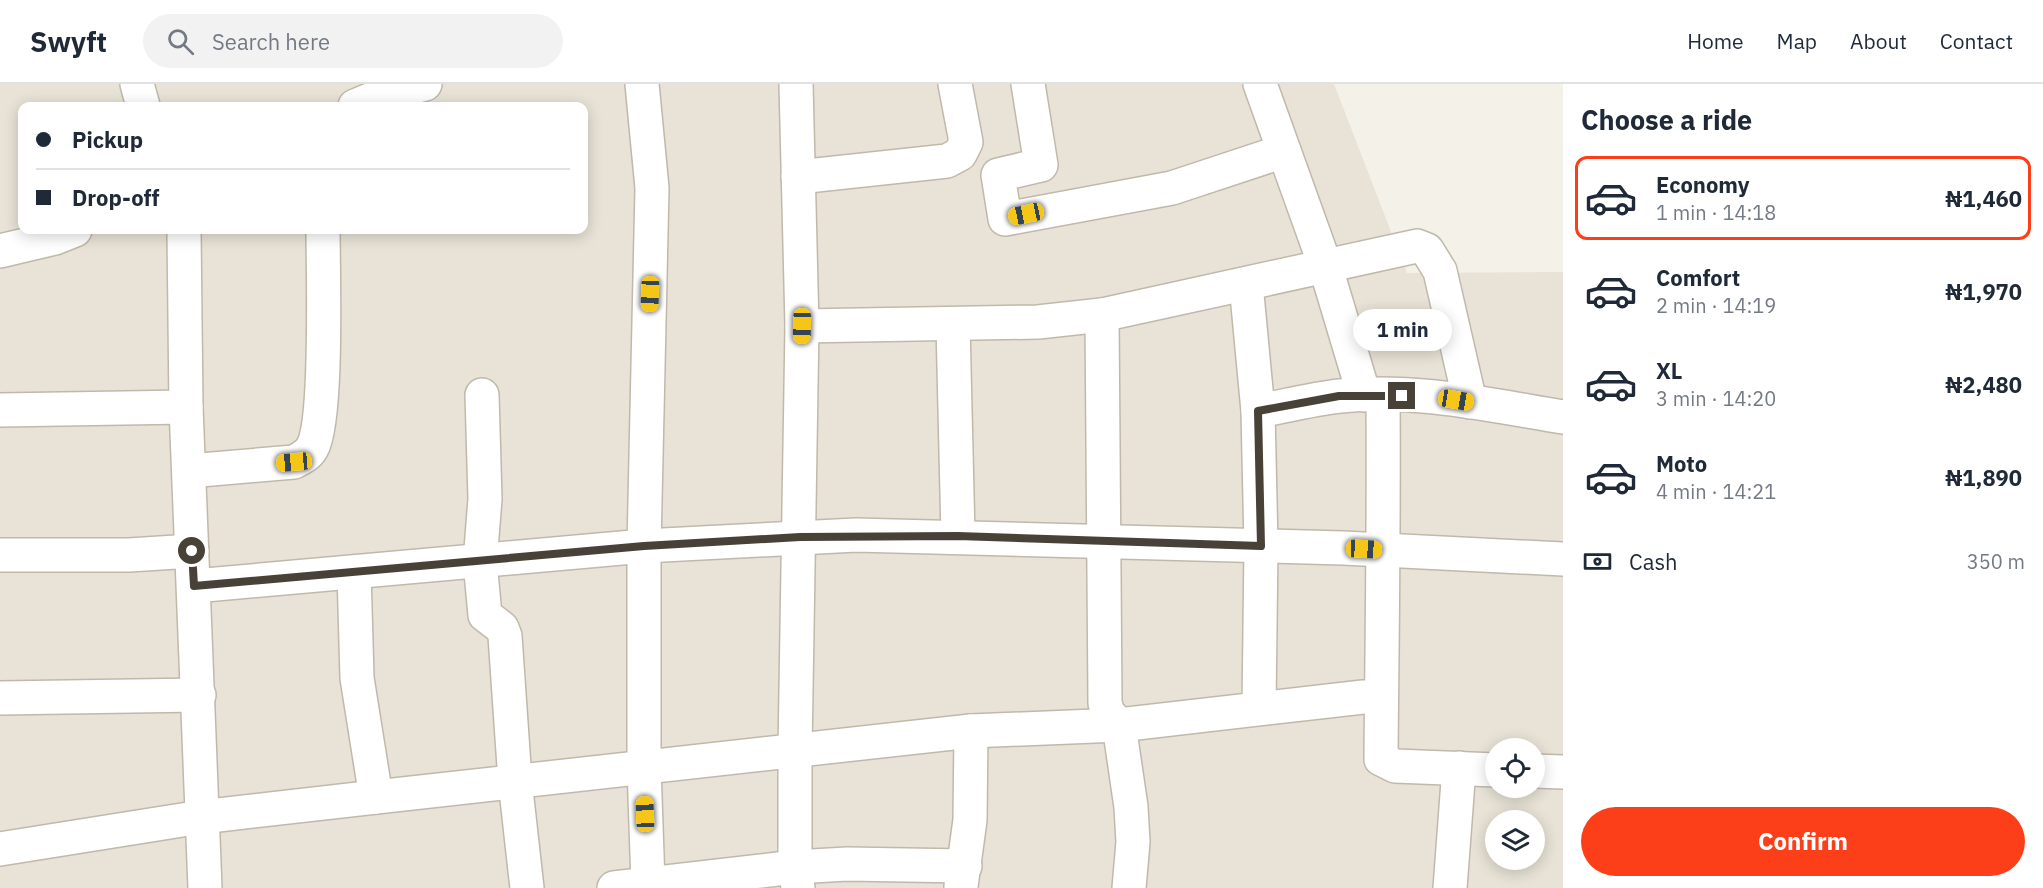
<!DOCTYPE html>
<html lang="en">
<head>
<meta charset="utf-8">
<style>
	body { margin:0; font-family:"IBM Plex Sans",sans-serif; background:#f2f2f3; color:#1f2937; height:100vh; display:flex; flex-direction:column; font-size:22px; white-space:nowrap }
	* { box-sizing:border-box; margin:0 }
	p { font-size:20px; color:#747a83 }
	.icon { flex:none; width:33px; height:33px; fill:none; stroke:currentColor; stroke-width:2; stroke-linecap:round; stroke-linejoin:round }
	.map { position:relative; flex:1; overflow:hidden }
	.panel { display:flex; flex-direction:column; background:#fff; width:480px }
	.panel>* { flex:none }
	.banner { position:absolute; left:18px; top:18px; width:570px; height:132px; border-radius:12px; box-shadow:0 3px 15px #0003; display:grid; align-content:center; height:132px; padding:0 18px; background:#fff }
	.tools { position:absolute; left:1485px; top:654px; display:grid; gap:12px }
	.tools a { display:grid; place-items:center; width:60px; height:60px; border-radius:50%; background:#fff; box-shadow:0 3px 15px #0003; font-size:30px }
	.end { position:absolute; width:27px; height:27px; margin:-14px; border:8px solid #484137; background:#fff; box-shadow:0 0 0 3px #fff }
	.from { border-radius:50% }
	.bubble { position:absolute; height:42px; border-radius:21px; background:#fff; box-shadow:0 3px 15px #0003; font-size:20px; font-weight:700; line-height:42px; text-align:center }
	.car { position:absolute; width:18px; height:36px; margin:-18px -9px; border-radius:8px; box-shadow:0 0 4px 2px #0007; background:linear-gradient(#f5c518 24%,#345 0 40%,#f5c518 0 76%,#345 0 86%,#f5c518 0) }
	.banner b { display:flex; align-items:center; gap:21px; height:57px; font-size:22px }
	.banner b+b { border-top:2px solid #e0e1e3 }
	.banner i { width:15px; height:15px; background:#1f2937 }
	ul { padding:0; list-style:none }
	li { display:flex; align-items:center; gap:18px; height:84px; margin:0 12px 9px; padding:0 6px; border:3px solid transparent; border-radius:12px }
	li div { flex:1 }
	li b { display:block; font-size:22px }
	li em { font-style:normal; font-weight:700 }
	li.on { border-color:#fc3f18 }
	li>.icon { width:54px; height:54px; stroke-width:1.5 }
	h2 { padding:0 18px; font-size:27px; line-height:72px }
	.pay { display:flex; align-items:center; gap:15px; height:66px; padding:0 18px; font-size:22px }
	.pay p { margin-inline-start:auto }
	.button { display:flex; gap:12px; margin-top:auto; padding:12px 18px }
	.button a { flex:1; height:69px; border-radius:36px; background:#fc3f18; color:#fff; font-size:24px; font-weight:700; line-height:69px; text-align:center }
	header { display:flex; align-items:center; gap:36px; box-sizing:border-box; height:84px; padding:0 30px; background:#fff; border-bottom:2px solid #e0e1e3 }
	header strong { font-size:28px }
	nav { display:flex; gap:33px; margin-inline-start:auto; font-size:21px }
	.search { width:420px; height:54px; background:#f2f2f3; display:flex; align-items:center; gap:15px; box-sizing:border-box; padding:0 21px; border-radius:33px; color:#747a83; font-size:22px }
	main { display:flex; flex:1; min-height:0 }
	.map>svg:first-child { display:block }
</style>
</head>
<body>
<header>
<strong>Swyft</strong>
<div class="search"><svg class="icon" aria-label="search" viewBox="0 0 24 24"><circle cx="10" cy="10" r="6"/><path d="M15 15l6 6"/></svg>Search here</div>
<nav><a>Home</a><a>Map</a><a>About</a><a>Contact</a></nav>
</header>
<main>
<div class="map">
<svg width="1563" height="804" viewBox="0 0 1563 804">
	<rect width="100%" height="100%" fill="#f4f1e8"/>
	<path fill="#e8e3d6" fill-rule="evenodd" d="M 0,0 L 1334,0 L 1407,189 L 1563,188 L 1563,804 L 0,804 ZM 22,22 L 584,22 L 584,146 L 22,146 ZM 1496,664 L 1534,664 L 1534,704 L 1496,704 ZM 1496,736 L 1534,736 L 1534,776 L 1496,776 Z"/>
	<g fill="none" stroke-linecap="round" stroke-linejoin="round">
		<defs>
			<g id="minor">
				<path d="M 137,0 L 143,22"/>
				<path d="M 642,0 L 652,104 L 644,462 L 644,683 L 648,800"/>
				<path d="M 796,0 L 802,242 L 795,666 L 795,783 L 798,804"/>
				<path d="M 1028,0 L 1041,81 L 998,91 L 1005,135 L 1172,104 L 1284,67"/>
				<path d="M 1260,0 L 1325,181 L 1364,311"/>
				<path d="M 355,22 L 379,12 L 425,0"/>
				<path d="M 798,93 L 947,77 L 960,70 L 966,58 L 955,0"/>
				<path d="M 184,146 L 186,323 L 205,804"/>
				<path d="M 0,167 L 55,154 L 75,146"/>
				<path d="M 1246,200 L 1258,327 L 1261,462 L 1259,623"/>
				<path d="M 1102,231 L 1105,619 L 1108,629 L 1119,641 L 1131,723 L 1133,758 L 1129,804"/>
				<path d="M 953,241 L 958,452"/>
				<path d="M 802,242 L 1038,238 L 1102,231 L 1417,162 L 1427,166 L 1440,187 L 1470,318"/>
				<path d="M 482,311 L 485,415 L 480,478 L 485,531 L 502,544 L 505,552 L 515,697 L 527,804"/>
				<path d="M 1383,311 C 1384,433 1382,554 1381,675 L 1395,682 L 1496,686"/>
				<path d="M 0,326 L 186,323"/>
				<path d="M 1258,327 C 1285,322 1313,315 1340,312 C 1414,304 1490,321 1563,333"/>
				<path d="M 189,387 L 294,378 C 302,374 308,371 312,364 C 328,337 323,185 323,146"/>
				<path d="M 0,471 L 129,471 L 192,467"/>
				<path d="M 354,488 L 357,594 L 376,713"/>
				<path d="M 194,502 L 644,462 L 856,451 L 1343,464 L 1563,475"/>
				<path d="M 0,614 L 199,611"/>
				<path d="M 1534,687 L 1563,688"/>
				<path d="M 0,765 L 201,733 L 376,713 L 971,647 L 1119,641 L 1363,613 L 1375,613 L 1380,617"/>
				<path d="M 961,802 L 970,736 L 971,647"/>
				<path d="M 614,804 L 795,783 L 847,780 L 965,782"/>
				<path d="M 1450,804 L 1459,684"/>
			</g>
		</defs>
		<use href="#minor" stroke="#c0b9ab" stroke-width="36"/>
		<use href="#minor" stroke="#fff" stroke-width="33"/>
	</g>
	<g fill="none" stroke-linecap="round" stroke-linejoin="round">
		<path stroke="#484137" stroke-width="8" d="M 192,467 L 194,502 L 644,462 L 800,453 L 958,452 L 1261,462 L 1258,327 L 1339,312 L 1402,312"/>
	</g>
</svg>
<div class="tools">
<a><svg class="icon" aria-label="locate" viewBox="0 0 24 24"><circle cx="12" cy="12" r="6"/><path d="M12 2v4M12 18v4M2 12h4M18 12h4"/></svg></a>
<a><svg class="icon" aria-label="layers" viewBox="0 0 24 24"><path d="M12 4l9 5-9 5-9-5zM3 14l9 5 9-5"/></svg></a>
</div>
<i class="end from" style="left:192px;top:467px"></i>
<i class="end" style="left:1402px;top:312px"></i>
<div class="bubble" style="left:1353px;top:225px;width:99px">1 min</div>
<i class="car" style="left:1026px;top:130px;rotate:258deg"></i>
<i class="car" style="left:650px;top:210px;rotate:182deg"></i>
<i class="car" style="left:802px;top:242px;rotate:181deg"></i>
<i class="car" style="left:1456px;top:316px;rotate:99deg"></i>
<i class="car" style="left:294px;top:378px;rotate:265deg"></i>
<i class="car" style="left:1364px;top:465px;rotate:93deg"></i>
<i class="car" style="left:645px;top:730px;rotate:358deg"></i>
<div class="banner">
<b><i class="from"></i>Pickup</b>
<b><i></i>Drop-off</b>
</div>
</div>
<section class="panel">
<h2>Choose a ride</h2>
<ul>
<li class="on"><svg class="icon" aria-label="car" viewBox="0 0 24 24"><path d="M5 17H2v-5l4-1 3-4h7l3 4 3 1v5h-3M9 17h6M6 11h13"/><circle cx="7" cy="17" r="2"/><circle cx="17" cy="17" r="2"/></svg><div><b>Economy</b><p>1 min · 14:18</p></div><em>₦1,460</em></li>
<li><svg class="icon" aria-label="car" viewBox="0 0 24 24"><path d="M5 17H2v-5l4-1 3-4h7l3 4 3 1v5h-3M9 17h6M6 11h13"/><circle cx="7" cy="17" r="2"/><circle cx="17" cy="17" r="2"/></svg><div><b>Comfort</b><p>2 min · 14:19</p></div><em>₦1,970</em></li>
<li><svg class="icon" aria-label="car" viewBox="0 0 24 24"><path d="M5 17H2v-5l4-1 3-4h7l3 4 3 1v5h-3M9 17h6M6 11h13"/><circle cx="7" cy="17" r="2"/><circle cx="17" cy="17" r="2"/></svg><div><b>XL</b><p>3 min · 14:20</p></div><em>₦2,480</em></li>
<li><svg class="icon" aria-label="car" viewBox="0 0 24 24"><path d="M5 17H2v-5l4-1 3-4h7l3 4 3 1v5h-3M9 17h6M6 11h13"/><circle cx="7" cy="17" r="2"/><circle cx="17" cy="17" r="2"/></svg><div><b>Moto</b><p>4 min · 14:21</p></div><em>₦1,890</em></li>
</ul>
<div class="pay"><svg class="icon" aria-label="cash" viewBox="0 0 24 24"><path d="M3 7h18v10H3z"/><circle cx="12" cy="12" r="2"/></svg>Cash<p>350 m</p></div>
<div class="button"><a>Confirm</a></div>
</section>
</main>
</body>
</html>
